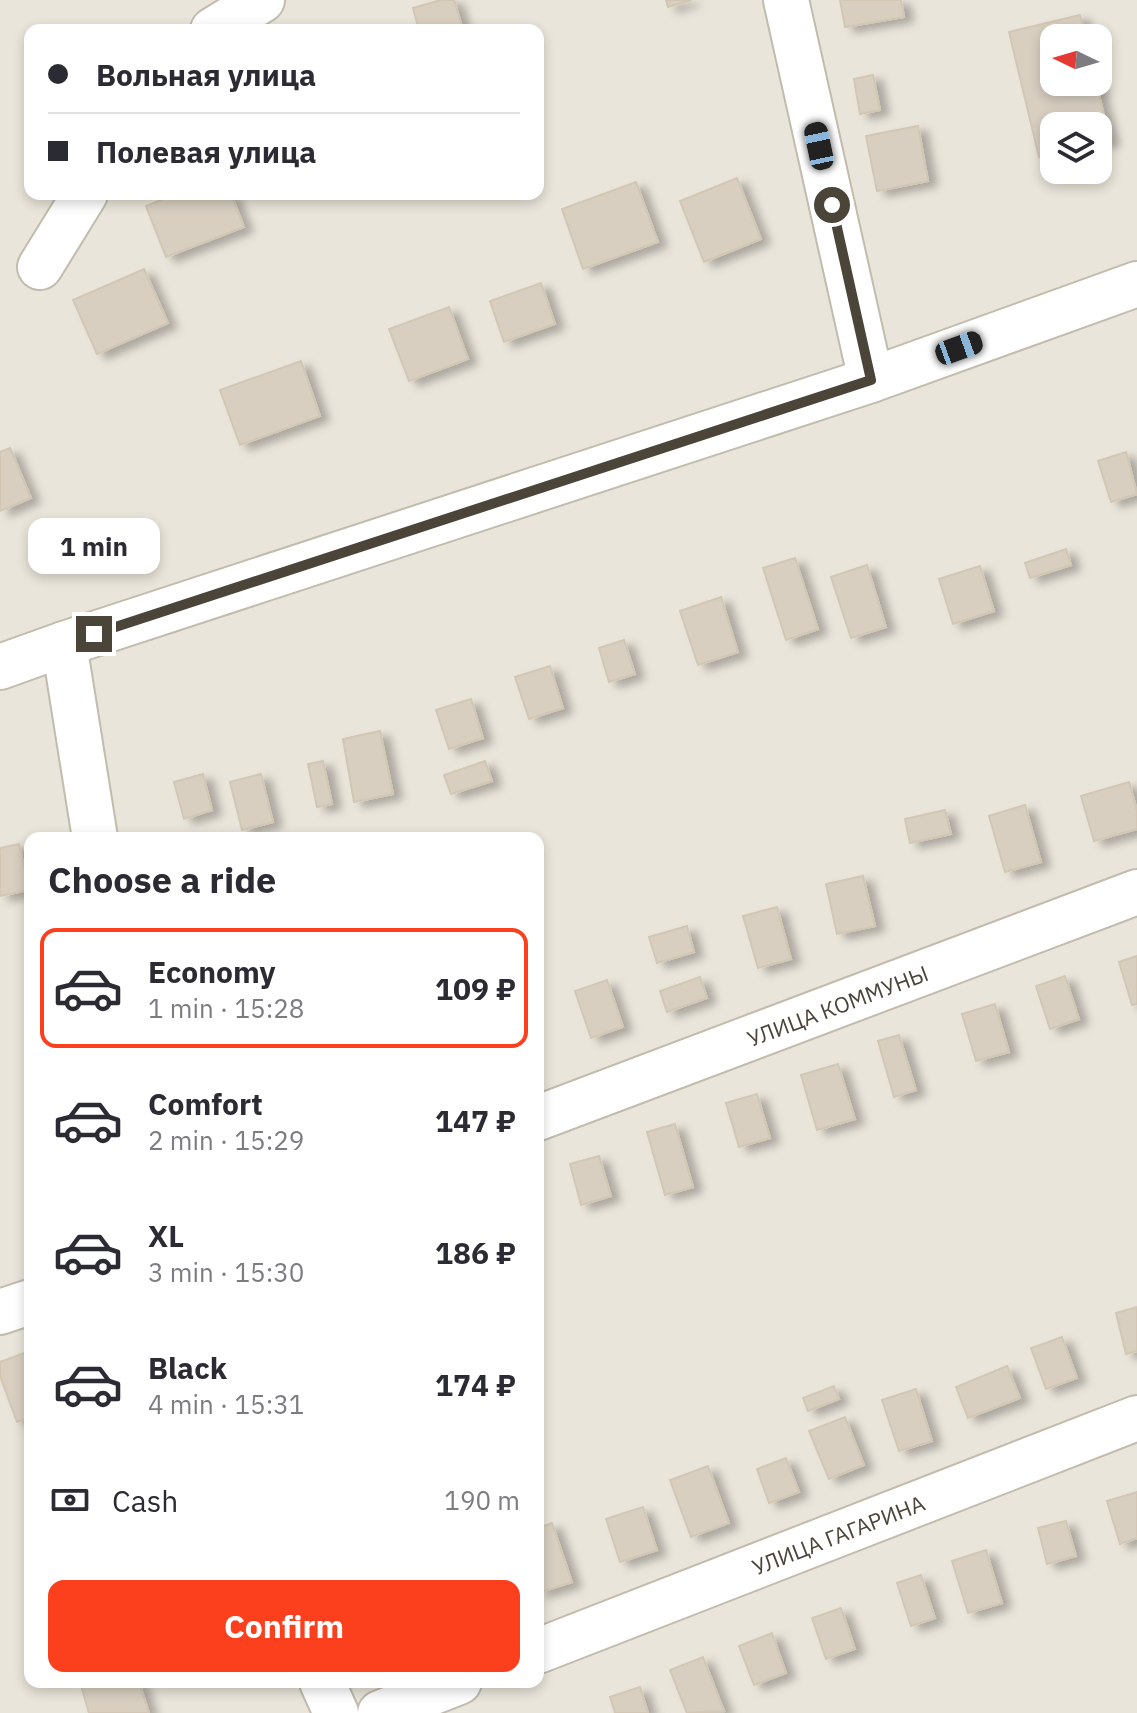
<!DOCTYPE html>
<html lang="en">
<head>
<meta charset="utf-8">
<style>
	body { margin:0; font-family:"IBM Plex Sans",sans-serif; background:#f2f2f3; color:#2b2b33; height:100vh; display:flex; flex-direction:column; font-size:30px; white-space:nowrap }
	* { box-sizing:border-box; margin:0 }
	p { font-size:26px; color:#7c7c81 }
	.icon { flex:none; width:44px; height:44px; fill:none; stroke:currentColor; stroke-width:2; stroke-linecap:round; stroke-linejoin:round }
	.map { position:relative; flex:1; overflow:hidden }
	.sheet { position:absolute; left:24px; top:832px; width:520px; height:856px; display:flex; flex-direction:column; background:#fff; border-radius:16px; box-shadow:0 4px 12px #0003 }
	.sheet>* { flex:none }
	.guide { position:absolute; left:24px; top:24px; width:520px; height:176px; border-radius:16px; box-shadow:0 4px 12px #0003; display:grid; align-content:center; height:176px; padding:0 24px; background:#fff }
	.needle { width:52px; rotate:275deg }
	.buttons { position:absolute; left:1040px; top:24px; display:grid; gap:16px }
	.buttons a { display:grid; place-items:center; width:72px; height:72px; border-radius:16px; background:#fff; box-shadow:0 4px 12px #0003; font-size:40px }
	.end { position:absolute; width:36px; height:36px; margin:-18px; border:10px solid #4b4439; background:#fff; box-shadow:0 0 0 4px #fff }
	.from { border-radius:50% }
	.bubble { position:absolute; height:56px; border-radius:16px; background:#fff; box-shadow:0 4px 12px #0003; font-size:26px; font-weight:700; line-height:56px; text-align:center }
	.car { position:absolute; width:24px; height:48px; margin:-24px -12px; border-radius:10px; box-shadow:0 0 6px 2px #0007; background:linear-gradient(#222 24%,#8ab4d8 0 40%,#222 0 76%,#8ab4d8 0 86%,#222 0) }
	.guide b { display:flex; align-items:center; gap:28px; height:76px; font-size:30px }
	.guide b+b { border-top:2px solid #e1e1e2 }
	.guide i { width:20px; height:20px; background:#2b2b33 }
	ul { padding:0; list-style:none }
	li { display:flex; align-items:center; gap:24px; height:120px; margin:0 16px 12px; padding:0 8px; border:4px solid transparent; border-radius:16px }
	li div { flex:1 }
	li b { display:block; font-size:30px }
	li em { font-style:normal; font-weight:700 }
	li.selected { border-color:#fc3f1d }
	li>.icon { width:72px; height:72px; stroke-width:1.5 }
	h2 { padding:0 24px; font-size:36px; line-height:96px }
	.pay { display:flex; align-items:center; gap:20px; height:88px; padding:0 24px; font-size:30px }
	.pay p { margin-inline-start:auto }
	.button { display:flex; gap:16px; margin-top:auto; padding:16px 24px }
	.button a { flex:1; height:92px; border-radius:16px; background:#fc3f1d; color:#fff; font-size:32px; font-weight:700; line-height:92px; text-align:center }
	.map>svg:first-child { display:block }
</style>
</head>
<body>
<div class="map">
<svg width="1137" height="1713" viewBox="0 0 1137 1713">
	<defs>
		<filter id="shadow"><feDropShadow dx="9" dy="5" stdDeviation="4" flood-color="#0004"/></filter>
	</defs>
	<rect width="100%" height="100%" fill="#f6f3ec"/>
	<path fill="#eae5da" fill-rule="evenodd" d="M 0,0 L 1137,0 L 1137,1713 L 0,1713 ZM 30,30 L 538,30 L 538,194 L 30,194 ZM 1054,38 L 1098,38 L 1098,82 L 1054,82 ZM 1054,126 L 1098,126 L 1098,170 L 1054,170 ZM 30,838 L 538,838 L 538,1682 L 30,1682 Z"/>
	<g fill="#d8cfc1" stroke="#d3c7b4" stroke-width="2" filter="url(#shadow)">
		<path d="M 441,0 L 454,0 L 463,30 L 419,30 L 413,8 Z"/>
		<path d="M 666,0 L 692,0 L 668,7 Z"/>
		<path d="M 840,0 L 901,0 L 904,17 L 845,27 Z"/>
		<path d="M 1080,15 L 1086,38 L 1054,38 L 1054,82 L 1096,82 L 1110,141 L 1098,143 L 1098,126 L 1054,126 L 1054,154 L 1039,157 L 1009,32 Z"/>
		<path d="M 873,75 L 880,110 L 860,114 L 854,79 Z"/>
		<path d="M 918,126 L 928,181 L 877,191 L 866,136 Z"/>
		<path d="M 737,178 L 761,239 L 704,262 L 680,201 Z"/>
		<path d="M 636,182 L 658,242 L 583,269 L 562,209 Z"/>
		<path d="M 176,194 L 231,194 L 244,227 L 166,257 L 146,206 Z"/>
		<path d="M 144,269 L 168,323 L 97,354 L 73,300 Z"/>
		<path d="M 541,283 L 555,324 L 504,342 L 490,301 Z"/>
		<path d="M 449,307 L 468,359 L 409,381 L 389,329 Z"/>
		<path d="M 301,361 L 320,416 L 240,445 L 220,390 Z"/>
		<path d="M 10,448 L 31,498 L 0,511 L 0,452 Z"/>
		<path d="M 1126,452 L 1137,494 L 1111,502 L 1098,461 Z"/>
		<path d="M 1066,549 L 1071,565 L 1030,578 L 1025,563 Z"/>
		<path d="M 795,558 L 818,629 L 786,640 L 763,568 Z"/>
		<path d="M 867,565 L 886,627 L 851,638 L 831,577 Z"/>
		<path d="M 980,566 L 994,611 L 953,624 L 939,579 Z"/>
		<path d="M 721,597 L 738,652 L 698,665 L 680,611 Z"/>
		<path d="M 624,640 L 635,674 L 609,682 L 599,648 Z"/>
		<path d="M 550,666 L 563,708 L 529,719 L 515,677 Z"/>
		<path d="M 471,699 L 483,738 L 449,749 L 436,710 Z"/>
		<path d="M 380,731 L 393,794 L 354,802 L 343,739 Z"/>
		<path d="M 323,761 L 332,804 L 317,807 L 308,764 Z"/>
		<path d="M 485,761 L 492,781 L 451,794 L 444,775 Z"/>
		<path d="M 203,774 L 212,810 L 184,819 L 174,782 Z"/>
		<path d="M 261,774 L 273,822 L 242,830 L 230,782 Z"/>
		<path d="M 1129,782 L 1137,811 L 1137,829 L 1094,841 L 1081,796 Z"/>
		<path d="M 1025,805 L 1041,862 L 1005,872 L 989,816 Z"/>
		<path d="M 945,810 L 951,834 L 910,843 L 905,819 Z"/>
		<path d="M 19,844 L 29,890 L 0,896 L 0,848 Z"/>
		<path d="M 863,876 L 875,926 L 837,934 L 826,884 Z"/>
		<path d="M 777,907 L 791,959 L 758,968 L 743,916 Z"/>
		<path d="M 687,926 L 694,952 L 657,963 L 649,937 Z"/>
		<path d="M 1137,956 L 1137,1004 L 1132,1005 L 1119,962 Z"/>
		<path d="M 1065,976 L 1079,1019 L 1050,1029 L 1036,986 Z"/>
		<path d="M 700,977 L 707,998 L 667,1012 L 660,991 Z"/>
		<path d="M 607,980 L 623,1027 L 591,1038 L 575,991 Z"/>
		<path d="M 995,1004 L 1009,1052 L 976,1061 L 962,1014 Z"/>
		<path d="M 899,1035 L 916,1090 L 894,1097 L 878,1041 Z"/>
		<path d="M 838,1064 L 855,1119 L 817,1130 L 801,1075 Z"/>
		<path d="M 757,1094 L 770,1138 L 739,1147 L 726,1103 Z"/>
		<path d="M 675,1124 L 693,1187 L 665,1195 L 647,1132 Z"/>
		<path d="M 599,1156 L 611,1196 L 581,1205 L 570,1164 Z"/>
		<path d="M 1137,1307 L 1137,1351 L 1126,1354 L 1116,1313 Z"/>
		<path d="M 1062,1337 L 1077,1378 L 1046,1389 L 1031,1348 Z"/>
		<path d="M 30,1351 L 30,1417 L 17,1422 L 0,1376 L 0,1362 Z"/>
		<path d="M 1007,1366 L 1020,1398 L 968,1418 L 956,1387 Z"/>
		<path d="M 834,1386 L 839,1399 L 808,1411 L 803,1398 Z"/>
		<path d="M 916,1389 L 932,1441 L 899,1451 L 882,1400 Z"/>
		<path d="M 845,1417 L 864,1465 L 829,1479 L 809,1431 Z"/>
		<path d="M 786,1458 L 799,1492 L 769,1503 L 757,1469 Z"/>
		<path d="M 708,1466 L 729,1523 L 691,1537 L 670,1480 Z"/>
		<path d="M 1137,1492 L 1137,1538 L 1120,1544 L 1107,1501 Z"/>
		<path d="M 643,1507 L 657,1550 L 620,1562 L 606,1519 Z"/>
		<path d="M 1066,1521 L 1076,1556 L 1047,1564 L 1038,1528 Z"/>
		<path d="M 552,1523 L 572,1582 L 538,1593 L 538,1528 Z"/>
		<path d="M 986,1550 L 1002,1603 L 968,1613 L 952,1561 Z"/>
		<path d="M 921,1575 L 935,1618 L 911,1626 L 897,1583 Z"/>
		<path d="M 841,1608 L 855,1649 L 826,1659 L 812,1618 Z"/>
		<path d="M 772,1633 L 786,1673 L 754,1685 L 739,1646 Z"/>
		<path d="M 703,1657 L 724,1711 L 687,1713 L 670,1670 Z"/>
		<path d="M 80,1682 L 139,1682 L 149,1713 L 89,1713 Z"/>
		<path d="M 640,1687 L 648,1713 L 615,1713 L 610,1697 Z"/>
	</g>
	<g fill="none" stroke-linecap="round" stroke-linejoin="round">
		<defs>
			<g id="minor">
				<path d="M 786,0 L 871,380"/>
				<path d="M 213,30 L 262,0"/>
				<path d="M 40,267 L 85,194"/>
				<path d="M 64,644 L 95,838"/>
				<path d="M 0,667 L 64,644 L 871,380 L 1137,284"/>
				<path id="s1" d="M 538,1118 L 1137,892"/>
				<path d="M 0,1312 L 30,1302"/>
				<path id="s2" d="M 538,1651 L 1137,1418"/>
				<path d="M 322,1682 L 336,1713"/>
				<path d="M 380,1713 L 459,1682"/>
			</g>
		</defs>
		<use href="#minor" stroke="#c2bbae" stroke-width="48"/>
		<use href="#minor" stroke="#fff" stroke-width="44"/>
	</g>
	<g fill="none" stroke-linecap="round" stroke-linejoin="round">
		<path stroke="#4b4439" stroke-width="10" d="M 94,634 L 871,380 L 832,205"/>
	</g>
	<g text-anchor="middle" dominant-baseline="central" stroke-width="8" stroke-linejoin="round" paint-order="stroke">
		<g font-size="22" fill="#4b4439" stroke="#fff">
			<text stroke="none"><textPath href="#s1" startOffset="320">УЛИЦА КОММУНЫ</textPath></text>
			<text stroke="none"><textPath href="#s2" startOffset="322">УЛИЦА ГАГАРИНА</textPath></text>
		</g>
	</g>
</svg>
<div class="buttons">
<a><svg class="needle" viewBox="-14 -14 28 28"><path d="M0-13l5 13h-10z" fill="#e53935"/><path d="M0 13l5-13h-10z" fill="#7c7c81"/></svg></a>
<a><svg class="icon" aria-label="layers" viewBox="0 0 24 24"><path d="M12 4l9 5-9 5-9-5zM3 14l9 5 9-5"/></svg></a>
</div>
<i class="end from" style="left:832px;top:205px"></i>
<i class="end" style="left:94px;top:634px"></i>
<div class="bubble" style="left:28px;top:518px;width:132px">1 min</div>
<i class="car" style="left:819px;top:146px;rotate:348deg"></i>
<i class="car" style="left:959px;top:348px;rotate:70deg"></i>
<div class="guide">
<b><i class="from"></i>Вольная улица</b>
<b><i></i>Полевая улица</b>
</div>
<section class="sheet">
<h2>Choose a ride</h2>
<ul>
<li class="selected"><svg class="icon" aria-label="car" viewBox="0 0 24 24"><path d="M5 17H2v-5l4-1 3-4h7l3 4 3 1v5h-3M9 17h6M6 11h13"/><circle cx="7" cy="17" r="2"/><circle cx="17" cy="17" r="2"/></svg><div><b>Economy</b><p>1 min · 15:28</p></div><em>109 ₽</em></li>
<li><svg class="icon" aria-label="car" viewBox="0 0 24 24"><path d="M5 17H2v-5l4-1 3-4h7l3 4 3 1v5h-3M9 17h6M6 11h13"/><circle cx="7" cy="17" r="2"/><circle cx="17" cy="17" r="2"/></svg><div><b>Comfort</b><p>2 min · 15:29</p></div><em>147 ₽</em></li>
<li><svg class="icon" aria-label="car" viewBox="0 0 24 24"><path d="M5 17H2v-5l4-1 3-4h7l3 4 3 1v5h-3M9 17h6M6 11h13"/><circle cx="7" cy="17" r="2"/><circle cx="17" cy="17" r="2"/></svg><div><b>XL</b><p>3 min · 15:30</p></div><em>186 ₽</em></li>
<li><svg class="icon" aria-label="car" viewBox="0 0 24 24"><path d="M5 17H2v-5l4-1 3-4h7l3 4 3 1v5h-3M9 17h6M6 11h13"/><circle cx="7" cy="17" r="2"/><circle cx="17" cy="17" r="2"/></svg><div><b>Black</b><p>4 min · 15:31</p></div><em>174 ₽</em></li>
</ul>
<div class="pay"><svg class="icon" aria-label="cash" viewBox="0 0 24 24"><path d="M3 7h18v10H3z"/><circle cx="12" cy="12" r="2"/></svg>Cash<p>190 m</p></div>
<div class="button"><a>Confirm</a></div>
</section>
</div>
</body>
</html>
